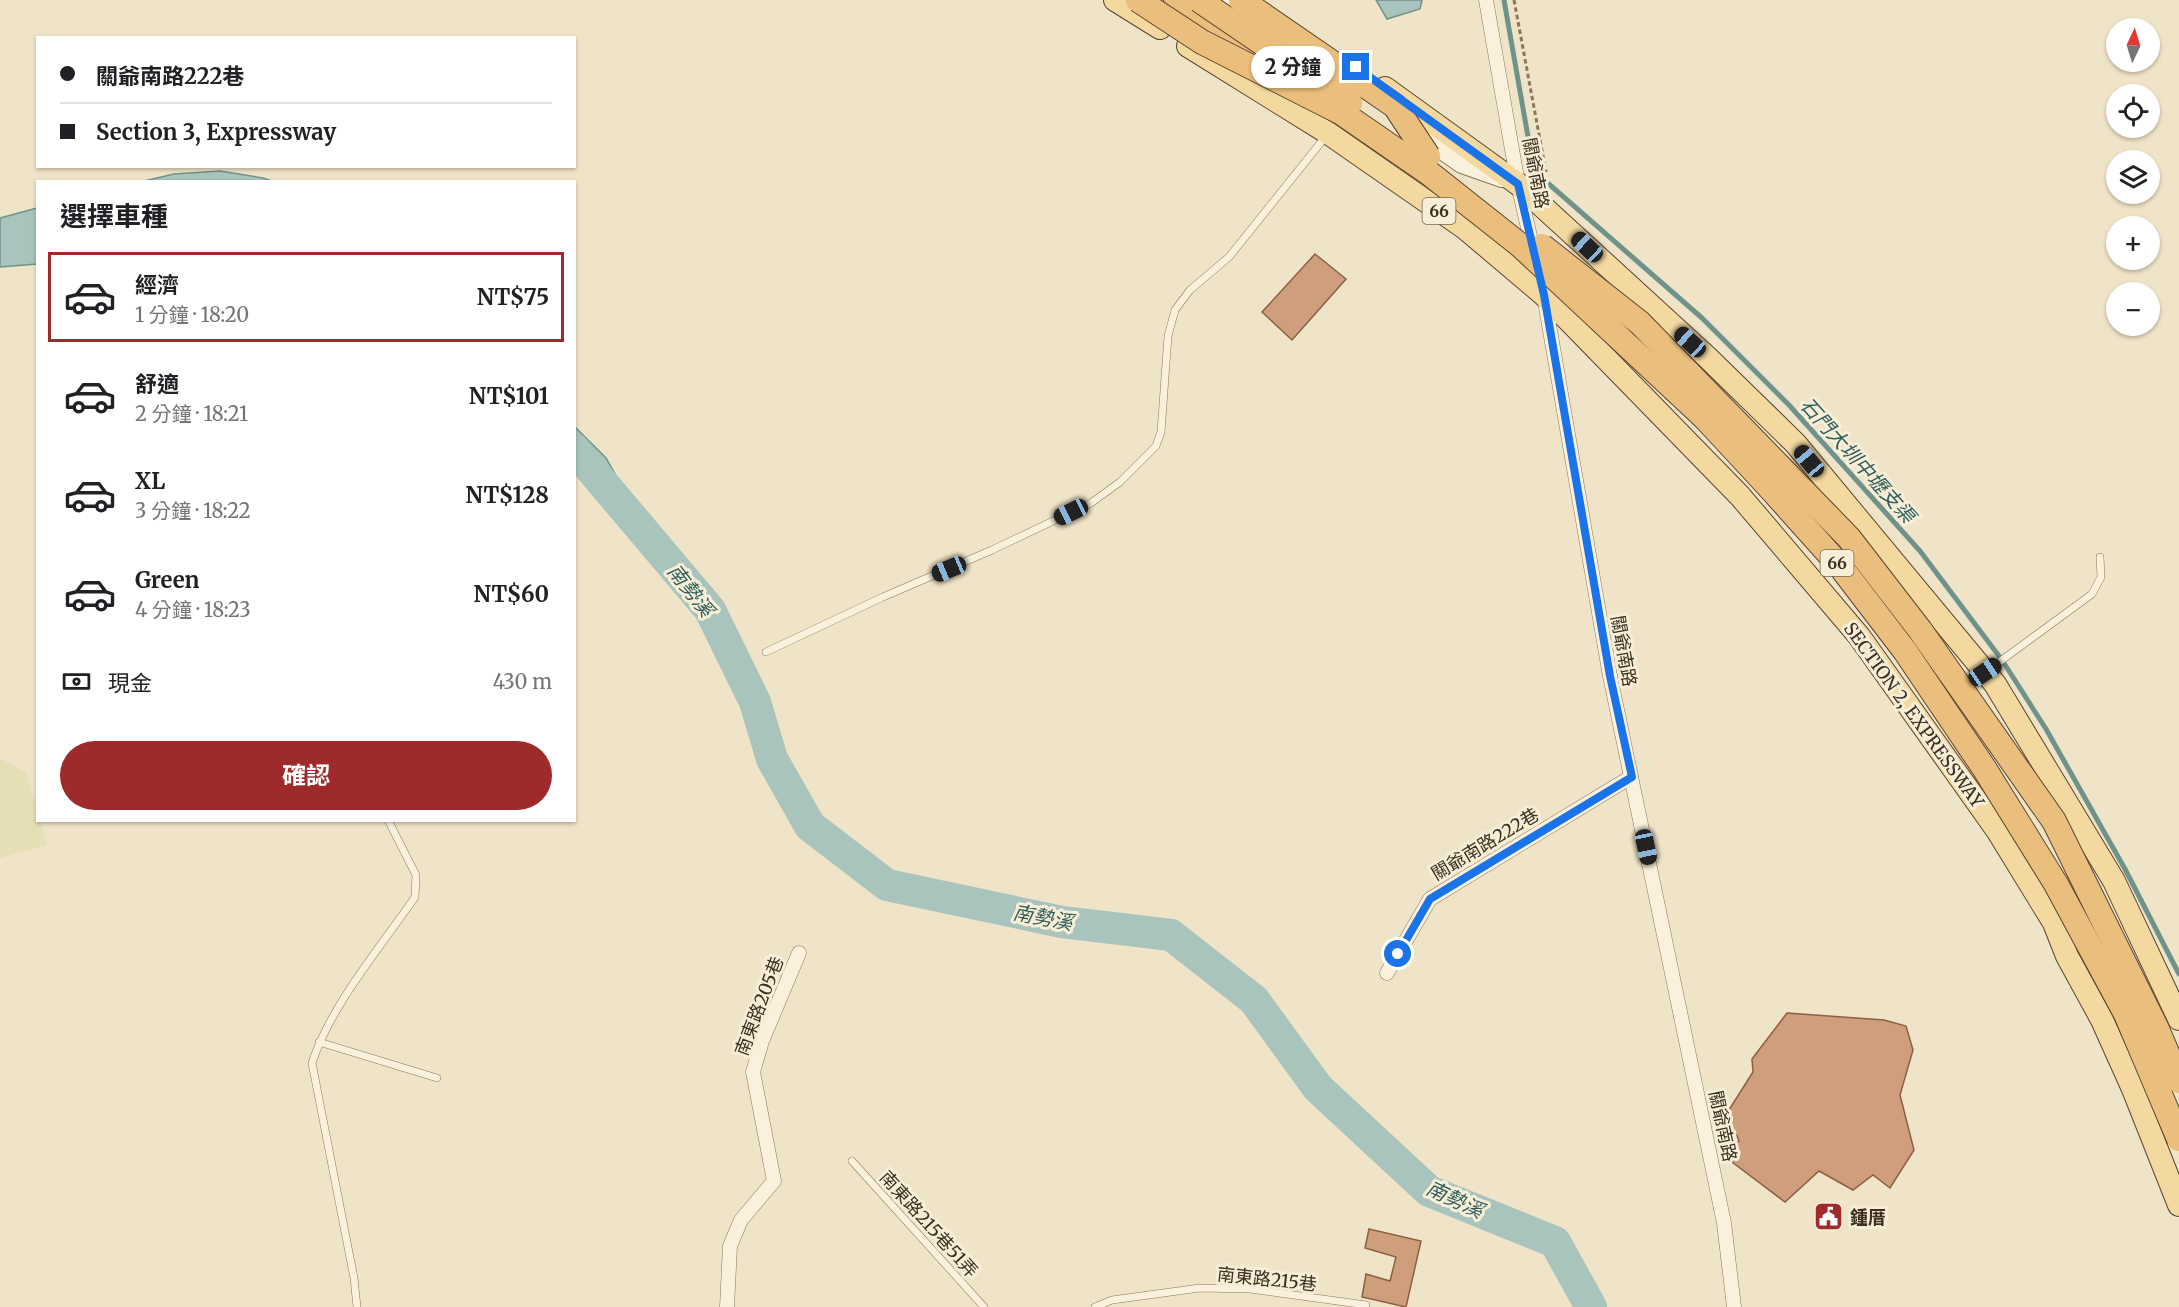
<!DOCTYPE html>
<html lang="zh-TW">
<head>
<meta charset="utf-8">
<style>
	body { margin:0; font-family:Merriweather,"Noto Sans TC",serif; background:#f2f2f2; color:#202124; height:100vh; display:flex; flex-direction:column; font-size:22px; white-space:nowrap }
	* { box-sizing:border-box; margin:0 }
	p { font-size:20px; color:#757577 }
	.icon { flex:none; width:33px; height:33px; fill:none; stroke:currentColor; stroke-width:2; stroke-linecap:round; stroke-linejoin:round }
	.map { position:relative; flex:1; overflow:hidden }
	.panel { position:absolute; left:36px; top:180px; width:540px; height:642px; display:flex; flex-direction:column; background:#fff; border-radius:0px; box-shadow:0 2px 4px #0004 }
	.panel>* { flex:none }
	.top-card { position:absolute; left:36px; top:36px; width:540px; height:132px; border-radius:0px; box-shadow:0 2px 4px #0004; display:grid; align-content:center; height:132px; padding:0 24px; background:#fff }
	.needle { width:39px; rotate:4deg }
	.buttons { position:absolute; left:2106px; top:18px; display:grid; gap:12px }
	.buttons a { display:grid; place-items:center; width:54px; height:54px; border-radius:50%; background:#fff; box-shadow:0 2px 4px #0004; font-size:30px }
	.end { position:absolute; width:27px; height:27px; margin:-14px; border:8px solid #1a73e8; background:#fff; box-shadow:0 0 0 3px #fff }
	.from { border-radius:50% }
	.bubble { position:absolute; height:42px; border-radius:21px; background:#fff; box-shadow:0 2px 4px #0004; font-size:20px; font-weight:700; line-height:42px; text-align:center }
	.car { position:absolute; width:18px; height:36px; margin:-18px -9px; border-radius:8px; box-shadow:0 0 4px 2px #0007; background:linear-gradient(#222 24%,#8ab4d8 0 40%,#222 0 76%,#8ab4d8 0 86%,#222 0) }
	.top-card b { display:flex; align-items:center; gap:21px; height:57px; font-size:22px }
	.top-card b+b { border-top:2px solid #e0e0e0 }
	.top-card i { width:15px; height:15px; background:#202124 }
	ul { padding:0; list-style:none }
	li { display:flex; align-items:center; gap:18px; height:90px; margin:0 12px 9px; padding:0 12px; border:3px solid transparent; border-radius:0px }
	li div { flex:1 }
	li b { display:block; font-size:22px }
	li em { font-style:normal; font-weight:700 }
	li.on { border-color:#9e2a2b }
	li>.icon { width:54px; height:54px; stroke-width:1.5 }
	h2 { padding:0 24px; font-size:27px; line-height:72px }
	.pay { display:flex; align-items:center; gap:15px; height:66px; padding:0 24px; font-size:22px }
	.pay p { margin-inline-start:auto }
	.primary-button { display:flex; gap:12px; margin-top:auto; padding:12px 24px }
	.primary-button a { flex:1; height:69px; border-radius:36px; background:#9e2a2b; color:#fff; font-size:24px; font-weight:700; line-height:69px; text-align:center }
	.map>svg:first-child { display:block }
</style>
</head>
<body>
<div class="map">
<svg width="2179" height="1307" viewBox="0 0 2179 1307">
	<rect width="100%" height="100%" fill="#f0e4c8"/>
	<path fill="#e6deb5" d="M 0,758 L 26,773 L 37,812 L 38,820 L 40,821 L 47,845 L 0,858 Z"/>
	<g fill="#a9c4bc" stroke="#6f938a" stroke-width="1.5">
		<path d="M 1376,0 L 1422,0 L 1420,9 L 1387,19 Z"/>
		<path d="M 220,171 L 263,178 L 272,181 L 144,181 L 174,174 Z"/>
		<path d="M 37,208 L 37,264 L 0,267 L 0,218 Z"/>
		<path d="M 574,426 L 606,458 L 653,541 L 575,472 Z"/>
	</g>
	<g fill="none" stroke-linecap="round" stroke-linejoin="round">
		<path stroke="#6f938a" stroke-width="5" d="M 1504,0 L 1534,171 L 1702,318 L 1789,405 L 1920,551 L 2002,660 L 2046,729 L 2125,869 L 2179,974"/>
		<path stroke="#a9c4bc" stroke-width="32" d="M 574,449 L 710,610 L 755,702 L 772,759 L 810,826 L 887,885 L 1062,922 L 1171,935 L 1254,1000 L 1318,1088 L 1429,1191 L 1555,1242 L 1591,1307"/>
	</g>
	<g fill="#cf9f7d" stroke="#8d5f41" stroke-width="1.5">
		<path d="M 1315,254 L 1346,279 L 1292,340 L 1262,312 Z"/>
		<path d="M 1787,1013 L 1884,1020 L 1906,1026 L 1913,1050 L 1900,1095 L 1914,1150 L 1890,1188 L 1873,1175 L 1853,1190 L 1819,1171 L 1785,1202 L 1728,1159 L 1731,1147 L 1739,1141 L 1736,1133 L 1724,1126 L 1727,1113 L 1753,1072 L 1752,1059 Z"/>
		<path d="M 1369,1229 L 1421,1241 L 1406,1307 L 1362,1297 L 1366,1274 L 1390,1281 L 1396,1257 L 1365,1248 Z"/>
	</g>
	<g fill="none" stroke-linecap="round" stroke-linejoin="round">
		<defs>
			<g id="service">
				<path d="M 766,652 L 883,597 L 992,550 L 1091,503 L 1120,482 L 1156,446 L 1161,432 L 1168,336 L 1175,310 L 1190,290 L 1229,257 L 1326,136"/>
				<path d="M 1987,671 L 2092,594 L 2101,577 L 2100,557"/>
				<path d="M 319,1042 L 437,1078"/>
				<path d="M 852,1161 L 984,1307"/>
				<path d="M 357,1307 L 354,1278 L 312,1063 C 331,1005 380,948 415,897 L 416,875 L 388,820"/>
				<path d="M 1095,1307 L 1112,1300 L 1200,1288 L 1250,1289 L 1366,1305"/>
			</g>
			<g id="minor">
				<path d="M 1486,0 L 1518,184 L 1534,254"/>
				<path d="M 1544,296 L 1610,676 L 1724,1223 L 1734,1307"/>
				<path d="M 1387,973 L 1430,899 L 1631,777"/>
				<path d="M 727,1307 L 730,1246 L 741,1220 L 774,1181 L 753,1072 L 762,1041 L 799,953"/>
			</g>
			<g id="tertiary">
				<path d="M 1222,0 L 1250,19"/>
				<path d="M 1416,132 L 1462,164 L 1502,178"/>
			</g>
			<g id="primary">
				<path d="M 1115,0 L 1160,28"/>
				<path d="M 1188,46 L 1328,133 L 1466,229 L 1544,295 L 1740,496 L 1859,636 L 1997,830 L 2054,923 L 2067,956 L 2102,1020 L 2133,1089 L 2179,1205"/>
				<path d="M 1385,88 L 1518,184 L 1707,357 L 1795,443 L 1995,684 L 2114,881 L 2179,1019"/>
			</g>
			<path id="trunk" d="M 1176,0 L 1291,78"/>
		</defs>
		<use href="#service" stroke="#8d765c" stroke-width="8"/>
		<use href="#minor" stroke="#8d765c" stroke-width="15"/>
		<use href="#tertiary" stroke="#8d765c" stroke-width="20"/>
		<use href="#primary" stroke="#5b4430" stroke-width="24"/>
		<use href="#trunk" stroke="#5b4430" stroke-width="26"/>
		<path stroke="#8d765c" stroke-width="3" stroke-dasharray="4.5 3" stroke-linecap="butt" d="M 1514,0 L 1546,172"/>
		<use href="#service" stroke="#faf1dc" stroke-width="7"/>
		<use href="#minor" stroke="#faf1dc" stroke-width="14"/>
		<use href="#tertiary" stroke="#faf1dc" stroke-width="18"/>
		<use href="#primary" stroke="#f3d9a0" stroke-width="22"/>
		<use href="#trunk" stroke="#eabe7c" stroke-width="24"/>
		<defs>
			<g id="trunk-bridge">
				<path d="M 1138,0 L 1202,42 L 1342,113 L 1429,173 L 1520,245 L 1705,418 L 1770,488 L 1840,566 L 1905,651 L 1984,768 L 2056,884 L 2126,1014 L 2179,1139"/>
				<path d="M 1199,0 L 1350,103"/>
				<path d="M 1241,0 L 1395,106 L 1428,156"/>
				<path d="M 1542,246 L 1640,323 L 1849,538 L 1920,630 L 2054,821 L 2157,1029 L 2179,1081"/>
			</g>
		</defs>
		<use href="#trunk-bridge" stroke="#5b4430" stroke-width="26" stroke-linecap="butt"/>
		<use href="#trunk-bridge" stroke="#eabe7c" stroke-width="24"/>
	</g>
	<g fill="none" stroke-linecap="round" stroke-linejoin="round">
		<path stroke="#1a73e8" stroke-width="8" d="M 1356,67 L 1518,184 L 1544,295 L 1610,676 L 1632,777 L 1430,899 L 1398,954"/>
	</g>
	<defs>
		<symbol id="civic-square" viewBox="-11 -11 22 22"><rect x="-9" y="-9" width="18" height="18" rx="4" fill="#9e2a2b" stroke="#f7eed8"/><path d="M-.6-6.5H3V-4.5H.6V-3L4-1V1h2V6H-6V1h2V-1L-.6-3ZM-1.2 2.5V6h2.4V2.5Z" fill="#fff"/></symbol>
	</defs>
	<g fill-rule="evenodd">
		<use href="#civic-square" x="1812" y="1200" width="33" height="33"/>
	</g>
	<g text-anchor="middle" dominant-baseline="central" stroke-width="6" stroke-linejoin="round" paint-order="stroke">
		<g fill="#f7eed8" stroke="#756857" stroke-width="1.5">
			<rect x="1422.5" y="198" width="33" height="26" rx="4.5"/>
			<rect x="1820.5" y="550" width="33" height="26" rx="4.5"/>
		</g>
		<g font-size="16" font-weight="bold" fill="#3d2e20">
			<text x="1439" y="211">66</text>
			<text x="1837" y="563">66</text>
		</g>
		<g font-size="18" fill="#3d2e20" stroke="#f7eed8">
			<text transform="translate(1536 173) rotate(79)">關爺南路</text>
			<text transform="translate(1624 651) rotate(80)">關爺南路</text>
			<text transform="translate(1914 715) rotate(54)">SECTION 2, EXPRESSWAY</text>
			<text transform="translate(1485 844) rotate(-31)">關爺南路222巷</text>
			<text transform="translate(759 1006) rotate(-69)">南東路205巷</text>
			<text transform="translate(1723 1126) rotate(78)">關爺南路</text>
			<text transform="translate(929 1224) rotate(48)">南東路215巷51弄</text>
			<text transform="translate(1267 1279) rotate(6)">南東路215巷</text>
		</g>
		<g font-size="18" font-weight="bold" fill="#3d2e20" stroke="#f7eed8" text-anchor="start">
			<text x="1850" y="1217">鍾厝</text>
		</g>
		<g font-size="20" font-style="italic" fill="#2f5d5a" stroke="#f7eed8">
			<text transform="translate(1858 460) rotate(48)">石門大圳中壢支渠</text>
			<text transform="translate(691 590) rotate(52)">南勢溪</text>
			<text transform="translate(1043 917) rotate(11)">南勢溪</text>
			<text transform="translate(1455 1199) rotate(25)">南勢溪</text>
		</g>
	</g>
</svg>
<div class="buttons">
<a><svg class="needle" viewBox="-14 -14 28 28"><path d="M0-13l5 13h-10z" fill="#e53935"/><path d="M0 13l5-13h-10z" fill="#757577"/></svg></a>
<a><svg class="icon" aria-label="locate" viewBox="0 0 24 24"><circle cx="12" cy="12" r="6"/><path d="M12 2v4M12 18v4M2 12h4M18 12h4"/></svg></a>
<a><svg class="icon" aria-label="layers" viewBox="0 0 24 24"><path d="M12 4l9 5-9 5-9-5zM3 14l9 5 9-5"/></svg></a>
<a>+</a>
<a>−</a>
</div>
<i class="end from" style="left:1398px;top:954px"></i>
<i class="end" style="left:1356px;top:67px"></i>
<div class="bubble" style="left:1251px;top:46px;width:84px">2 分鐘</div>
<i class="car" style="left:1587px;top:247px;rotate:313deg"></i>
<i class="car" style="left:1690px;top:342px;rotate:312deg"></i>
<i class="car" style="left:1809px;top:461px;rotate:320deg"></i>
<i class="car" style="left:1071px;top:512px;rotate:244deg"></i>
<i class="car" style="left:949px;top:569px;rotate:247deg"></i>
<i class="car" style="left:1985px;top:672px;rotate:56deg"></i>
<i class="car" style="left:1646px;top:847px;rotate:168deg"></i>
<div class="top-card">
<b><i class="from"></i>關爺南路222巷</b>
<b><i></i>Section 3, Expressway</b>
</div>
<section class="panel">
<h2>選擇車種</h2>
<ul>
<li class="on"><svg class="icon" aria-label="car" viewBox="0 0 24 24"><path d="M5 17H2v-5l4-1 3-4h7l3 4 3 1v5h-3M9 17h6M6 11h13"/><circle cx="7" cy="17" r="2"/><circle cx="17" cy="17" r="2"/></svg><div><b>經濟</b><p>1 分鐘 · 18:20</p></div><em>NT$75</em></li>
<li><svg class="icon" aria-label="car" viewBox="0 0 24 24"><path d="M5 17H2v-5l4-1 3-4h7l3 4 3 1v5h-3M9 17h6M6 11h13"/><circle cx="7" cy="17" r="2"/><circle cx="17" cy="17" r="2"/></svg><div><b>舒適</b><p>2 分鐘 · 18:21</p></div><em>NT$101</em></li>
<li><svg class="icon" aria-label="car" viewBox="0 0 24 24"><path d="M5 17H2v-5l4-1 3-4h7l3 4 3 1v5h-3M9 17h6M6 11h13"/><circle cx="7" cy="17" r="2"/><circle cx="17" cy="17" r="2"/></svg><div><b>XL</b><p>3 分鐘 · 18:22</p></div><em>NT$128</em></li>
<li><svg class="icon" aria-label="car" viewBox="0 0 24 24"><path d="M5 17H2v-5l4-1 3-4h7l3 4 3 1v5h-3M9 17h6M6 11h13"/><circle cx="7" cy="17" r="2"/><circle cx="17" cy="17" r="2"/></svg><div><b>Green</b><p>4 分鐘 · 18:23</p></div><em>NT$60</em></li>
</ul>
<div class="pay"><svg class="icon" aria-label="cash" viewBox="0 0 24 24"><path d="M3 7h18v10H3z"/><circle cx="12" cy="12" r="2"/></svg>現金<p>430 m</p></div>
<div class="primary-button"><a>確認</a></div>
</section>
</div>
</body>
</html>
